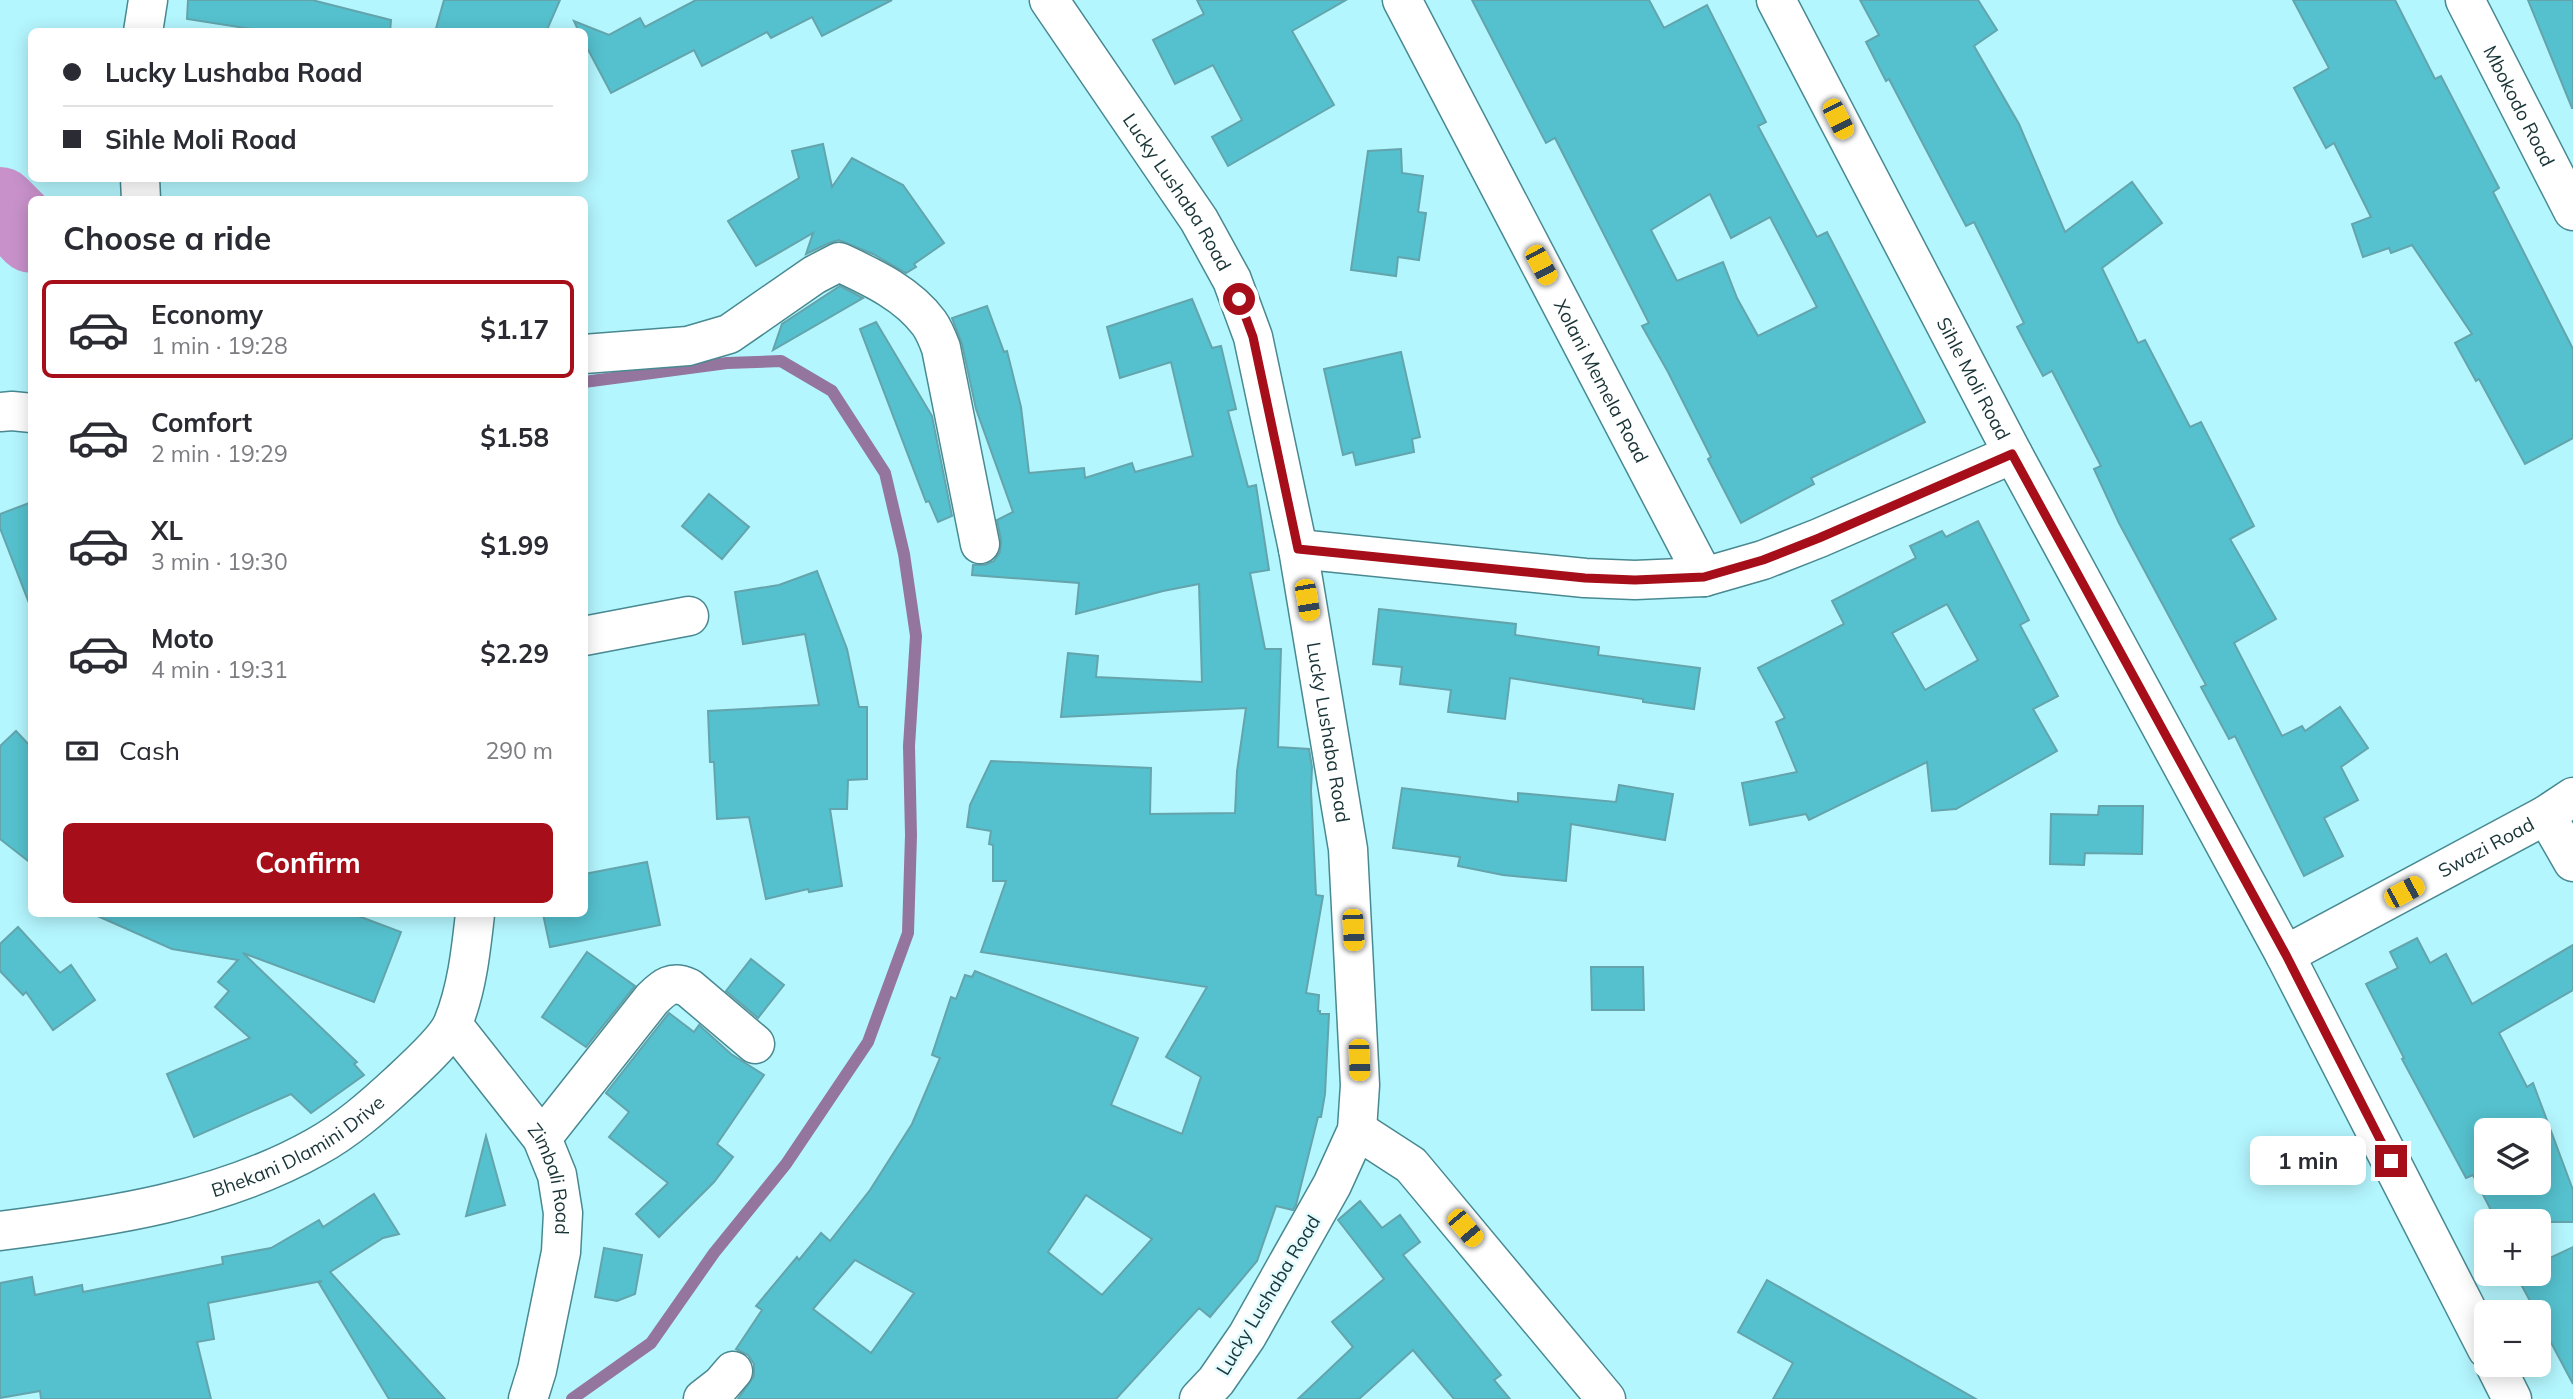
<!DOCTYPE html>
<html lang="en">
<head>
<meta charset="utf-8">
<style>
	body { margin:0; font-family:Mulish,sans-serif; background:#f7f7f7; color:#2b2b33; height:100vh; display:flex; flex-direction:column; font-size:26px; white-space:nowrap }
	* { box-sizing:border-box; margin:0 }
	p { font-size:23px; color:#7c7c81 }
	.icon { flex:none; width:38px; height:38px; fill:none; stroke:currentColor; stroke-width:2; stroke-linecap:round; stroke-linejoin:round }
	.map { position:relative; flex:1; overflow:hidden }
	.panel { position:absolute; left:28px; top:196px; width:560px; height:721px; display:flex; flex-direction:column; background:#fff; border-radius:10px; box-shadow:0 4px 18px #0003 }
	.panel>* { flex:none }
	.top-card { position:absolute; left:28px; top:28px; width:560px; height:154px; border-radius:10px; box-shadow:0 4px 18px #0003; display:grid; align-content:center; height:154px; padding:0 35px; background:#fff }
	.controls { position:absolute; left:2474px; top:1118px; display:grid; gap:14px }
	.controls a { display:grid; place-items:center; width:77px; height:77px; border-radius:10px; background:#fff; box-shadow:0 4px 18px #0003; font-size:35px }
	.end { position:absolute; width:32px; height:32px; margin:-16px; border:9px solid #a60f1a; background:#fff; box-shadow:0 0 0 4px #fff }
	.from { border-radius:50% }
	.bubble { position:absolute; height:49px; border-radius:10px; background:#fff; box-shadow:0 4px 18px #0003; font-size:23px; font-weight:700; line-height:49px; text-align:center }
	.car { position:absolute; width:21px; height:42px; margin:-21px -10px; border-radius:9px; box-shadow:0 0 5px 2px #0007; background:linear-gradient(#f5c518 24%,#345 0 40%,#f5c518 0 76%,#345 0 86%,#f5c518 0) }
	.top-card b { display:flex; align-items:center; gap:24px; height:66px; font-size:26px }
	.top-card b+b { border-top:2px solid #e1e1e2 }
	.top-card i { width:18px; height:18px; background:#2b2b33 }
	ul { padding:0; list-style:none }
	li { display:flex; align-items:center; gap:21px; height:98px; margin:0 14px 10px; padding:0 21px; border:4px solid transparent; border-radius:10px }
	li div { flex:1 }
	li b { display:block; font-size:26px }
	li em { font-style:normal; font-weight:700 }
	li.active { border-color:#a60f1a }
	li>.icon { width:63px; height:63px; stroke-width:1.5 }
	h2 { padding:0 35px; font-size:32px; line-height:84px }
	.pay { display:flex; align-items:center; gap:18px; height:77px; padding:0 35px; font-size:26px }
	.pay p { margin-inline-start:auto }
	.cta { display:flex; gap:14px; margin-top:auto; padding:14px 35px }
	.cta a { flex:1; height:80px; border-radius:10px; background:#a60f1a; color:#fff; font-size:28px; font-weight:700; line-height:80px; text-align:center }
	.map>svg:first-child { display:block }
</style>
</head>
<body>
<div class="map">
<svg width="2573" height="1399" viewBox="0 0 2573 1399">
	<rect width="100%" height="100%" fill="#b4f6fe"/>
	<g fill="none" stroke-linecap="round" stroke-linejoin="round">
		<path stroke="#94759e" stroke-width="12" d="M 572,1399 L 651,1343 L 714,1253 L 786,1164 L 868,1042 L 908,933 L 911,835 L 909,746 L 916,636 L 904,554 L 885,473 L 832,391 L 781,361 L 727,363 L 584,382"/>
		<path stroke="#c891ca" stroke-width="74" d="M 0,204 L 32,236"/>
	</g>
	<g fill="#55c1ce" stroke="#64a4ac" stroke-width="2" fill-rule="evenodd">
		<path d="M 188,0 L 312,0 L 391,20 L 390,32 L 270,32 L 187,19 Z"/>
		<path d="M 444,0 L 560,0 L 546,32 L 435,32 Z"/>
		<path d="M 696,0 L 892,0 L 822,36 L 812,17 L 771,38 L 767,32 L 702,66 L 694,50 L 611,93 L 584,42 L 584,32 L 579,32 L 574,21 L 609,35 L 640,18 L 645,27 Z"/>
		<path d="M 1197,0 L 1346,0 L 1292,31 L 1334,105 L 1228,166 L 1212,137 L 1242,120 L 1213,65 L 1175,84 L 1153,40 L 1204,14 Z"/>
		<path d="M 1472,0 L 1649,0 L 1664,28 L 1707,5 L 1766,122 L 1758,126 L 1817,237 L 1827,232 L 1925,422 L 1811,478 L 1814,484 L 1741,523 L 1708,459 L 1711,457 L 1668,372 L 1642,326 L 1649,323 L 1555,138 L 1546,143 ZM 1710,194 L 1731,238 L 1770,217 L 1817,307 L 1758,336 L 1737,298 L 1723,262 L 1677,281 L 1651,230 Z"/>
		<path d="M 1860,0 L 1978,0 L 1997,30 L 1974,46 L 2019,124 L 2065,232 L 2132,182 L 2162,223 L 2102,268 L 2138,343 L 2145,340 L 2190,427 L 2201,422 L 2254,526 L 2230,539 L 2276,619 L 2234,643 L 2282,736 L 2302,726 L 2305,731 L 2340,707 L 2368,748 L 2341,767 L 2358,800 L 2324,818 L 2343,856 L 2304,876 L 2235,736 L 2229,739 L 2201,687 L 2206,685 L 2119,523 L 2094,469 L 2101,466 L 2052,371 L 2043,376 L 2017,327 L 2024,323 L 1974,222 L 1966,226 L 1889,79 L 1886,81 L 1866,42 L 1879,35 Z"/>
		<path d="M 2293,0 L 2395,0 L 2435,79 L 2441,76 L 2499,188 L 2493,192 L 2573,349 L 2573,438 L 2525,464 L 2479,379 L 2476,381 L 2455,343 L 2472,334 L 2412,245 L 2391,253 L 2389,248 L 2363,257 L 2352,224 L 2371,217 L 2334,143 L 2326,148 L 2294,88 L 2329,68 Z"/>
		<path d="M 2528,0 L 2573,0 L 2573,108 L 2572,108 Z"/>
		<path d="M 823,144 L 832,187 L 852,158 L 903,185 L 944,243 L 914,264 L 916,267 L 906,273 L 873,254 L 839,240 L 829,243 L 806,254 L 813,233 L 756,266 L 728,221 L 799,178 L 792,151 Z"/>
		<path d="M 1401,149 L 1402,173 L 1423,176 L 1418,212 L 1426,213 L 1419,260 L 1398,257 L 1396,276 L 1351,270 L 1368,151 Z"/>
		<path d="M 840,286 L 863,298 L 773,350 L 782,324 Z"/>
		<path d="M 1192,299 L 1212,348 L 1221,346 L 1236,409 L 1228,411 L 1248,487 L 1256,485 L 1269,570 L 1250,573 L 1265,649 L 1281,649 L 1278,747 L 1309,749 L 1312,767 L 1311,791 L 1316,895 L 1323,896 L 1306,993 L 1319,995 L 1318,1011 L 1320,1011 L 1320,1014 L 1329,1014 L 1325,1094 L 1321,1117 L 1318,1117 L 1296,1205 L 1293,1210 L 1276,1206 L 1257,1261 L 1210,1317 L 1199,1308 L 1116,1399 L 738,1399 L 754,1376 L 754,1364 L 748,1355 L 736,1349 L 762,1310 L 756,1306 L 797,1257 L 799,1260 L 821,1233 L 830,1241 L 870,1190 L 912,1124 L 940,1058 L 932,1055 L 951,997 L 956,999 L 965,975 L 972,977 L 975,971 L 1138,1038 L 1111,1105 L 1182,1134 L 1201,1077 L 1166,1057 L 1207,987 L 981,952 L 1006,881 L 993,881 L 993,845 L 989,844 L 991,831 L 967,827 L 970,805 L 991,761 L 1151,768 L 1150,814 L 1235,813 L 1237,771 L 1246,708 L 1061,717 L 1068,653 L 1098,656 L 1096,677 L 1202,682 L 1199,584 L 1163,591 L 1076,614 L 1079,583 L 972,575 L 973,565 L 985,565 L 994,561 L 1000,552 L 1001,540 L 997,520 L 1013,512 L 976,409 L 962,344 L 952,318 L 987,306 L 1004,352 L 1007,351 L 1021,407 L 1029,473 L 1084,468 L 1085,478 L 1132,463 L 1135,472 L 1193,456 L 1171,362 L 1120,378 L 1107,327 ZM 1086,1195 L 1152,1239 L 1102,1295 L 1048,1252 ZM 855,1260 L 914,1293 L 871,1353 L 813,1309 Z"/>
		<path d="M 876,322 L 932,416 L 952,516 L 938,522 L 929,501 L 926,502 L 860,329 Z"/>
		<path d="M 1401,352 L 1420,437 L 1412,439 L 1414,452 L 1356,465 L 1353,452 L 1343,455 L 1324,369 Z"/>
		<path d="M 709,494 L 749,527 L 722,559 L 682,526 Z"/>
		<path d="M 32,502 L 32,602 L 29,603 L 0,528 L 0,514 Z"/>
		<path d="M 1978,521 L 2029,620 L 2020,625 L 2058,696 L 2033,709 L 2057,751 L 1956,809 L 1932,811 L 1927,762 L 1809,820 L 1806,814 L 1750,825 L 1742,783 L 1797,772 L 1776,722 L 1785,718 L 1758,668 L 1844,624 L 1832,601 L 1916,558 L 1910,546 L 1942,531 L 1946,537 ZM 1947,604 L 1978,660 L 1925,690 L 1892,633 Z"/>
		<path d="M 817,571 L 847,649 L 859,707 L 867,707 L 867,779 L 848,780 L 847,809 L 830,809 L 842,886 L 809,892 L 808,889 L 766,899 L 749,817 L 717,819 L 714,762 L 710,762 L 708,711 L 819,705 L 805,634 L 743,644 L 735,592 L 779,585 Z"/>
		<path d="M 1379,609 L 1516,624 L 1515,635 L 1599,647 L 1598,655 L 1700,668 L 1694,709 L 1643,702 L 1643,699 L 1510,678 L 1505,719 L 1448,712 L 1451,690 L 1400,684 L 1402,667 L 1373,664 Z"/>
		<path d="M 16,731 L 32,748 L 32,864 L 0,839 L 0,746 Z"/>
		<path d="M 1619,785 L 1673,794 L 1665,840 L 1571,824 L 1566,881 L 1503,875 L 1458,866 L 1460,857 L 1393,848 L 1402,788 L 1518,802 L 1518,793 L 1616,802 Z"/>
		<path d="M 2099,806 L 2143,806 L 2142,854 L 2085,853 L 2084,865 L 2050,864 L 2051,814 L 2098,815 Z"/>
		<path d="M 647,862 L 660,925 L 550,947 L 543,914 L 584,914 L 584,874 Z"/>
		<path d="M 93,914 L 353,914 L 401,932 L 374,1002 L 243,953 L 357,1062 L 354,1064 L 364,1075 L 311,1113 L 291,1094 L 194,1137 L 167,1074 L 250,1038 L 215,1007 L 229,991 L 218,982 L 238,960 L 172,949 Z"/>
		<path d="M 18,927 L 60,973 L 71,965 L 95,1000 L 53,1030 L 26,992 L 23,995 L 0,971 L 0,944 Z"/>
		<path d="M 2417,938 L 2430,963 L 2446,954 L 2472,1004 L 2573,945 L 2573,990 L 2499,1033 L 2527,1087 L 2533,1083 L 2573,1190 L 2573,1222 L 2497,1222 L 2473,1175 L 2466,1178 L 2402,1059 L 2404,1058 L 2366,984 L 2398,968 L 2390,952 ZM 2487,1130 L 2539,1130 L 2539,1183 L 2487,1183 Z"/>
		<path d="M 587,952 L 635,986 L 586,1047 L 542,1017 Z"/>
		<path d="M 751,959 L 784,985 L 758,1018 L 726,991 Z"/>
		<path d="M 1591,967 L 1643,967 L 1644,1010 L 1592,1010 Z"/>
		<path d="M 669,1013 L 694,1032 L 699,1025 L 731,1054 L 764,1075 L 717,1144 L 733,1157 L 714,1182 L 659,1237 L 636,1214 L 668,1183 L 609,1137 L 629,1112 L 606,1093 Z"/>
		<path d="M 486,1136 L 505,1205 L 466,1216 Z"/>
		<path d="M 374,1194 L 399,1234 L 383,1238 L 330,1272 L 445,1399 L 389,1399 L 319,1283 L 322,1281 L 208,1303 L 214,1339 L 197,1342 L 211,1399 L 41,1399 L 40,1391 L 0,1398 L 0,1283 L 32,1277 L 35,1295 L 82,1285 L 83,1292 L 223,1264 L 222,1257 L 271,1248 L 319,1220 L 323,1227 Z"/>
		<path d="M 1360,1201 L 1382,1228 L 1400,1215 L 1420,1242 L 1403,1255 L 1501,1375 L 1494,1380 L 1510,1399 L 1454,1399 L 1413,1350 L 1359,1399 L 1298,1399 L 1353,1347 L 1332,1322 L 1384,1279 L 1338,1220 Z"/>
		<path d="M 2573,1247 L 2573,1384 L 2539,1320 L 2539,1312 L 2536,1312 L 2516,1275 L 2539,1274 L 2539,1263 Z"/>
		<path d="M 604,1248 L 642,1255 L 635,1294 L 617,1301 L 595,1297 Z"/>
		<path d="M 1767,1280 L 1976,1399 L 1773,1399 L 1793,1363 L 1738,1332 Z"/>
	</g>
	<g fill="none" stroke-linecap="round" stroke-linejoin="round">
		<defs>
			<g id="minor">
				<path id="s1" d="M 1049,0 L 1199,220 L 1232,280 L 1253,337 L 1298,549 L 1348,849 L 1360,1085 L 1357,1130 L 1332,1185 L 1247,1336 L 1216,1381 L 1199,1399"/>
				<path id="s2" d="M 1402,0 L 1704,577"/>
				<path id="s3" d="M 1776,0 L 2013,454 L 2285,955 L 2487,1349"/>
				<path id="s4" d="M 2465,0 L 2573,211"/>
				<path d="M 143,32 L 148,0"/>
				<path d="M 140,178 L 141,200"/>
				<path d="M 584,354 L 688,346 L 729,334 L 814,275 L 839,262 C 871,277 907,293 929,323 C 934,330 938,340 941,348 L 980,544"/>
				<path d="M 0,412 L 12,411 L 32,413"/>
				<path d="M 1298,549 L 1585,578 L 1635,580 L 1704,577 L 1763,560 L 1819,538 L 2013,454"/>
				<path d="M 584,636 L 689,616"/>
				<path d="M 2546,815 L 2573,862"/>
				<path id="s5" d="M 2285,955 L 2546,815 L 2573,797"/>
				<path id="s6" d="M 453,1025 L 542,1138 L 557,1175 L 563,1213 L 561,1252 L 537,1370 L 528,1399"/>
				<path d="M 1357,1130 L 1411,1165 L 1606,1399"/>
				<path d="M 542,1138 L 652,999 C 664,987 672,980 689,988 L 755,1044"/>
				<path id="s7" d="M 0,1231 C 108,1217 220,1201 316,1147 C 347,1130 374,1106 400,1082 C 414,1069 447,1039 453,1023 C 467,989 471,950 475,914"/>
				<path d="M 2495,1365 L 2512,1399"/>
				<path d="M 703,1399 L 721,1385 L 733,1371"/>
			</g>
		</defs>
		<use href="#minor" stroke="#498991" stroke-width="41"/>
		<use href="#minor" stroke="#fff" stroke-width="38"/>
	</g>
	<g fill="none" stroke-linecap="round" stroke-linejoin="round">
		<path stroke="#a60f1a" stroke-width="9" d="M 1239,299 L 1253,337 L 1298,549 L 1585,578 L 1635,580 L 1704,577 L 1763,560 L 1819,538 L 2012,454 L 2286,955 L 2391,1161"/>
	</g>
	<g text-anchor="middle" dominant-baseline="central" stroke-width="5" stroke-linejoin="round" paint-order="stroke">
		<g font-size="19" fill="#193437" stroke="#e2fbfe">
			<text stroke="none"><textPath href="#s4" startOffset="119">Mbokodo Road</textPath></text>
			<text stroke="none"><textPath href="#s1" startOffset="231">Lucky Lushaba Road</textPath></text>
			<text stroke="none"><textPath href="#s3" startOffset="427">Sihle Moli Road</textPath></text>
			<text stroke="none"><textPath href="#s2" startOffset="430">Xolani Memela Road</textPath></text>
			<text stroke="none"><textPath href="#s1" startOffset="798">Lucky Lushaba Road</textPath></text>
			<text stroke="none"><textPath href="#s5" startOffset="228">Swazi Road</textPath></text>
			<text stroke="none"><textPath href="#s7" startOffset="313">Bhekani Dlamini Drive</textPath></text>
			<text stroke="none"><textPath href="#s6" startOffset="186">Zimbali Road</textPath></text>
			<text transform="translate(1268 1295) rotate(-59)">Lucky Lushaba Road</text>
		</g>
	</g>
</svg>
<div class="controls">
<a><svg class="icon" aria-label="layers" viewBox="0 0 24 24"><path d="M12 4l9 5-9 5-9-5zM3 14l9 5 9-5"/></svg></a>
<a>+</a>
<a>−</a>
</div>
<i class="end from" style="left:1239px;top:299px"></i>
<i class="end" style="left:2391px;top:1161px"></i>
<div class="bubble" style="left:2250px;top:1136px;width:116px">1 min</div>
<i class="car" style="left:1838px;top:119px;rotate:153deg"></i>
<i class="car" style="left:1541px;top:265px;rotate:152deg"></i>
<i class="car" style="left:1307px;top:600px;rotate:170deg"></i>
<i class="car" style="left:2404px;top:892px;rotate:62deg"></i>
<i class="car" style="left:1353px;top:930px;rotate:177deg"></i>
<i class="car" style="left:1359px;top:1060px;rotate:178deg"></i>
<i class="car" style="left:1465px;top:1228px;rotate:140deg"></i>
<div class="top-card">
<b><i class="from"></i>Lucky Lushaba Road</b>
<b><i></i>Sihle Moli Road</b>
</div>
<section class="panel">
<h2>Choose a ride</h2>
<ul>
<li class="active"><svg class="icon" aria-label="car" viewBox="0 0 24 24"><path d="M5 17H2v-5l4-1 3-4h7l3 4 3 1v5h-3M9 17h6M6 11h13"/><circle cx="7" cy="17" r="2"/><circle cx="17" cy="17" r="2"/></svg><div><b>Economy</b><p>1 min · 19:28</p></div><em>$1.17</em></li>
<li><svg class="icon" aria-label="car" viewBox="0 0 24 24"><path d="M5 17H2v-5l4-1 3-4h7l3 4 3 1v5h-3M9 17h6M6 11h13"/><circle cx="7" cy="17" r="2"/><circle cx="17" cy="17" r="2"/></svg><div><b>Comfort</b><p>2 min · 19:29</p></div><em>$1.58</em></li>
<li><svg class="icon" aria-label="car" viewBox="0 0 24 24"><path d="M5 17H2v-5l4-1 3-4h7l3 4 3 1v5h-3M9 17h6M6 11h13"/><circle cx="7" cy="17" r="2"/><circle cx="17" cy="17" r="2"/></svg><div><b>XL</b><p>3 min · 19:30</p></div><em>$1.99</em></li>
<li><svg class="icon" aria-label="car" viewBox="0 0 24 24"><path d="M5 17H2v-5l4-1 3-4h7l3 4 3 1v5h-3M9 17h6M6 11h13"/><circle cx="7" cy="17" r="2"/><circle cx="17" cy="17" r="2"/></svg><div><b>Moto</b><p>4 min · 19:31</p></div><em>$2.29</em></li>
</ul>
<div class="pay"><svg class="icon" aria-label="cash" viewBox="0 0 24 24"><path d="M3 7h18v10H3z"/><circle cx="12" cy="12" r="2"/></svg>Cash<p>290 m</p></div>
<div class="cta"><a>Confirm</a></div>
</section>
</div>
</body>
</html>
